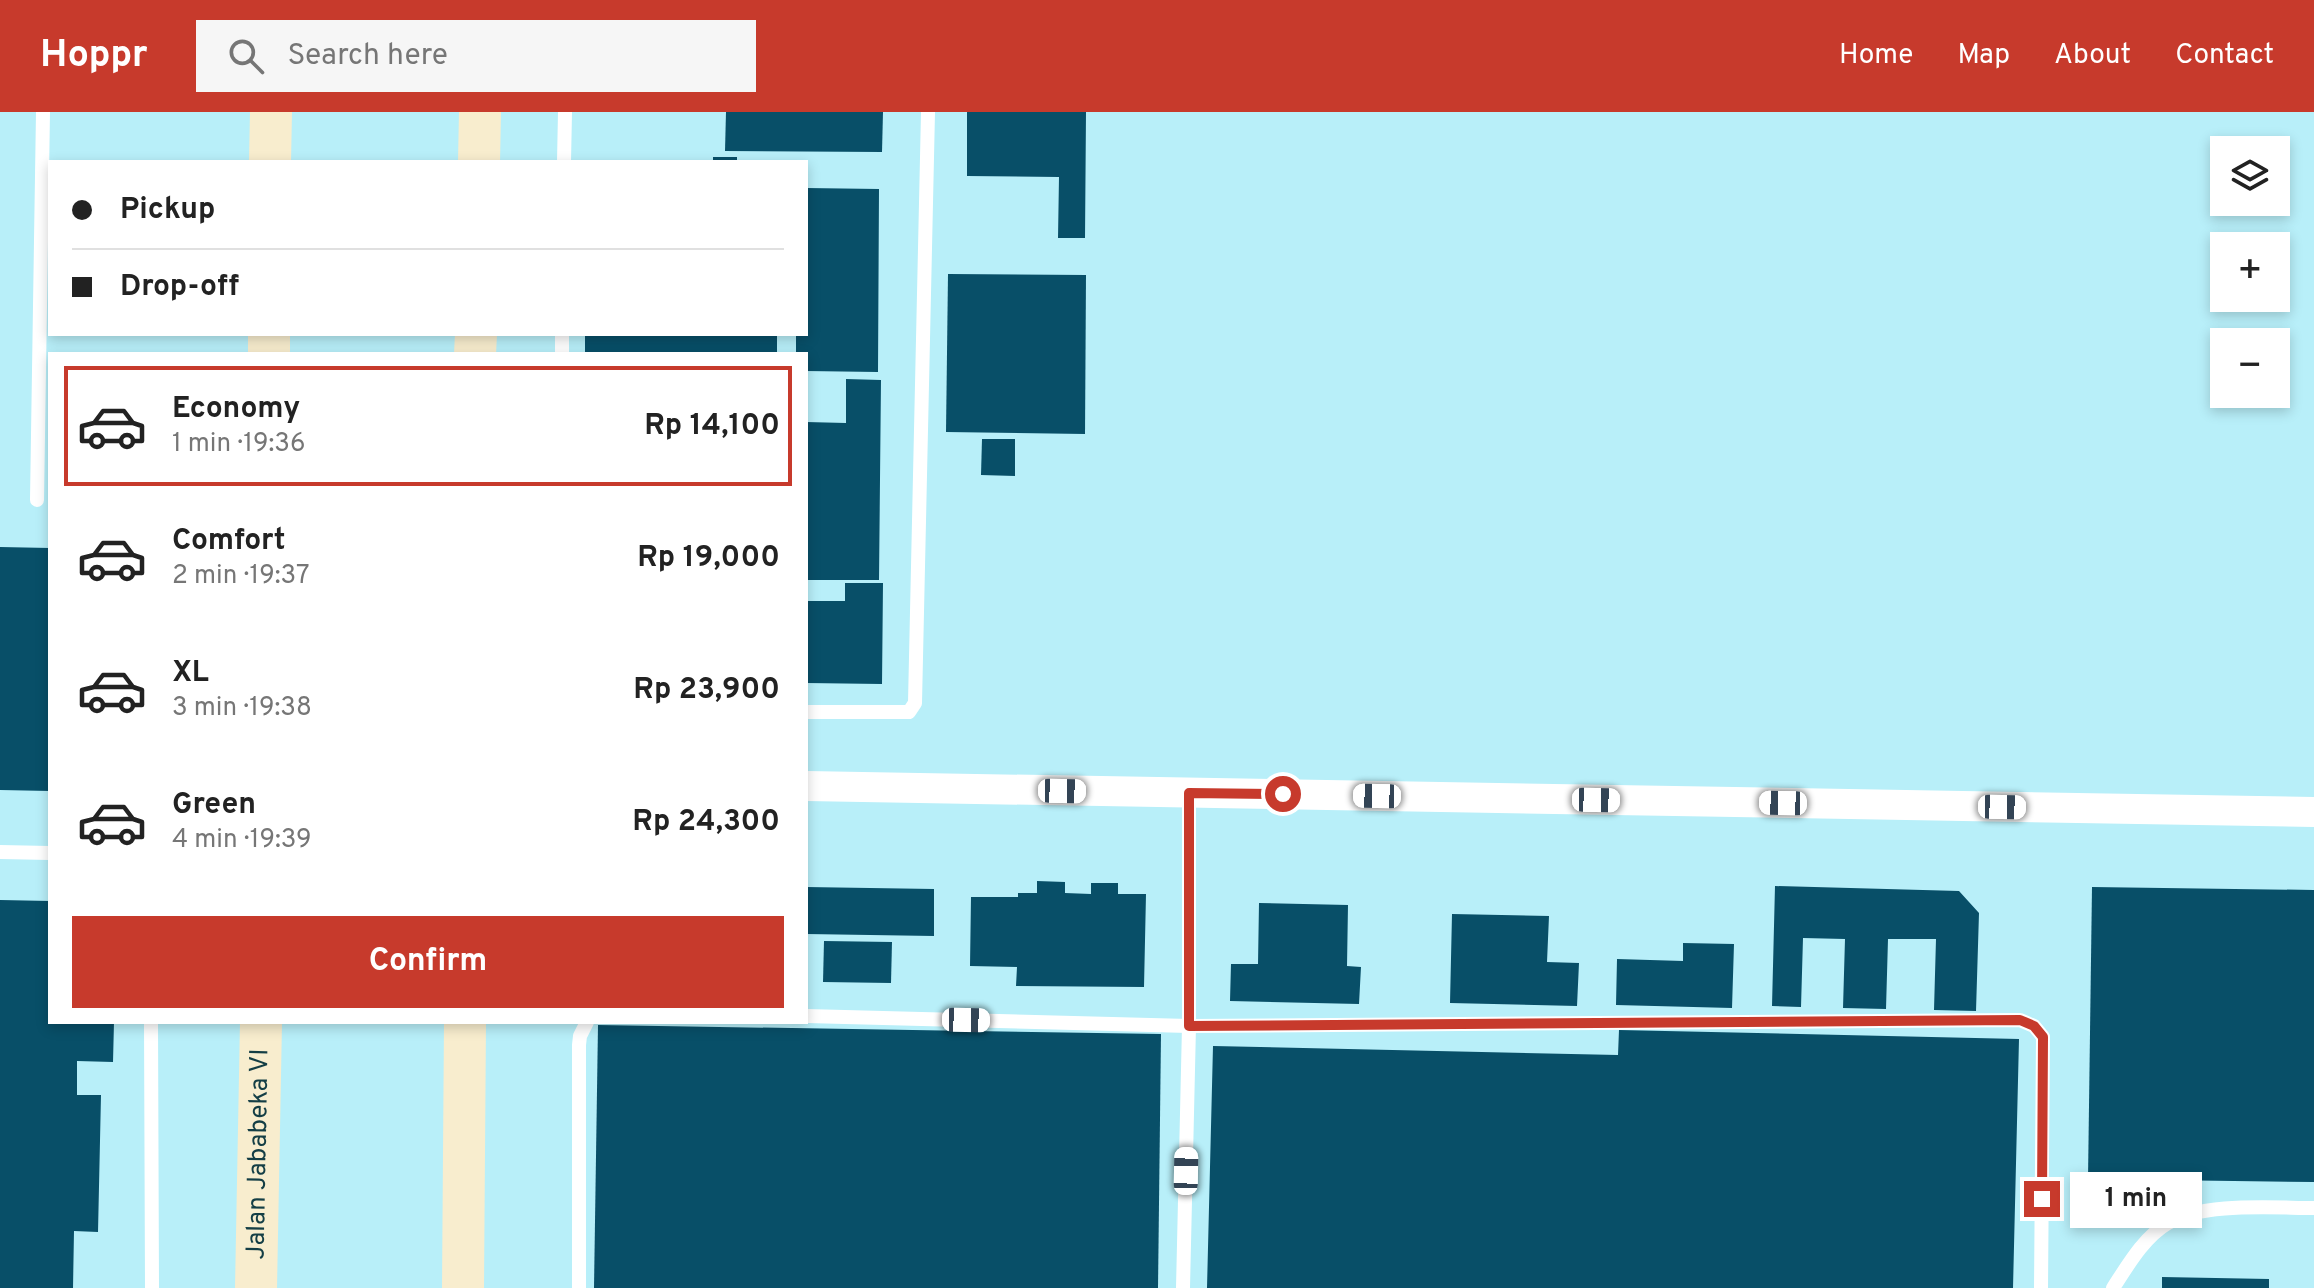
<!DOCTYPE html>
<html lang="en">
<head>
<meta charset="utf-8">
<style>
	body { margin:0; font-family:Overpass,sans-serif; background:#f6f6f6; color:#222; height:100vh; display:flex; flex-direction:column; font-size:30px; white-space:nowrap }
	* { box-sizing:border-box; margin:0 }
	p { font-size:26px; color:#767676 }
	.icon { flex:none; width:44px; height:44px; fill:none; stroke:currentColor; stroke-width:2; stroke-linecap:round; stroke-linejoin:round }
	.map { position:relative; flex:1; overflow:hidden }
	.sheet { position:absolute; left:48px; top:240px; width:760px; height:672px; display:flex; flex-direction:column; background:#fff; border-radius:0px; box-shadow:0 4px 12px #0003 }
	.sheet>* { flex:none }
	.top-card { position:absolute; left:48px; top:48px; width:760px; height:176px; border-radius:0px; box-shadow:0 4px 12px #0003; display:grid; align-content:center; height:176px; padding:0 24px; background:#fff }
	.fabs { position:absolute; left:2210px; top:24px; display:grid; gap:16px }
	.fabs a { display:grid; place-items:center; width:80px; height:80px; border-radius:0px; background:#fff; box-shadow:0 4px 12px #0003; font-size:40px }
	.end { position:absolute; width:36px; height:36px; margin:-18px; border:10px solid #c73a2c; background:#fff; box-shadow:0 0 0 4px #fff }
	.from { border-radius:50% }
	.bubble { position:absolute; height:56px; border-radius:0px; background:#fff; box-shadow:0 4px 12px #0003; font-size:26px; font-weight:700; line-height:56px; text-align:center }
	.car { position:absolute; width:24px; height:48px; margin:-24px -12px; border-radius:10px; box-shadow:0 0 6px 2px #0007; background:linear-gradient(#fff 24%,#345 0 40%,#fff 0 76%,#345 0 86%,#fff 0) }
	.top-card b { display:flex; align-items:center; gap:28px; height:76px; font-size:30px }
	.top-card b+b { border-top:2px solid #e0e0e0 }
	.top-card i { width:20px; height:20px; background:#222 }
	ul { padding:14px 0 0; list-style:none }
	li { display:flex; align-items:center; gap:24px; height:120px; margin:0 16px 12px; padding:0 8px; border:4px solid transparent; border-radius:0px }
	li div { flex:1 }
	li b { display:block; font-size:30px }
	li em { font-style:normal; font-weight:700 }
	li.on { border-color:#c73a2c }
	li>.icon { width:72px; height:72px; stroke-width:1.5 }
	.primary-button { display:flex; gap:16px; margin-top:auto; padding:16px 24px }
	.primary-button a { flex:1; height:92px; border-radius:0px; background:#c73a2c; color:#fff; font-size:32px; font-weight:700; line-height:92px; text-align:center }
	header { display:flex; align-items:center; gap:48px; box-sizing:border-box; height:112px; padding:0 40px; background:#c73a2c; color:#fff }
	header strong { font-size:38px }
	nav { display:flex; gap:44px; margin-inline-start:auto; font-size:28px }
	.search { width:560px; height:72px; background:#f6f6f6; display:flex; align-items:center; gap:20px; box-sizing:border-box; padding:0 28px; border-radius:0px; color:#767676; font-size:30px }
	.map>svg:first-child { display:block }
</style>
</head>
<body>
<header>
<strong>Hoppr</strong>
<div class="search"><svg class="icon" aria-label="search" viewBox="0 0 24 24"><circle cx="10" cy="10" r="6"/><path d="M15 15l6 6"/></svg>Search here</div>
<nav><a>Home</a><a>Map</a><a>About</a><a>Contact</a></nav>
</header>
<div class="map">
<svg width="2314" height="1176" viewBox="0 0 2314 1176">
	<rect width="100%" height="100%" fill="#b8eff9"/>
	<g fill="#084f68">
		<path d="M 726,0 L 883,0 L 882,40 L 725,39 Z"/>
		<path d="M 967,0 L 1086,0 L 1085,126 L 1058,126 L 1059,65 L 967,64 Z"/>
		<rect x="713" y="45" width="24" height="5"/>
		<path d="M 806,76 L 879,77 L 878,260 L 806,259 L 806,242 L 796,242 L 796,222 L 806,222 Z"/>
		<path d="M 948,162 L 1086,163 L 1085,322 L 946,320 Z"/>
		<rect x="585" y="222" width="192" height="20"/>
		<path d="M 846,267 L 881,268 L 879,468 L 806,468 L 806,310 L 846,311 Z"/>
		<path d="M 982,327 L 1015,327 L 1015,364 L 981,363 Z"/>
		<path d="M 0,435 L 50,436 L 50,679 L 0,678 Z"/>
		<path d="M 845,471 L 883,471 L 882,572 L 806,571 L 806,489 L 845,489 Z"/>
		<path d="M 1037,769 L 1065,770 L 1065,781 L 1091,782 L 1091,771 L 1118,771 L 1118,782 L 1146,782 L 1144,875 L 1016,874 L 1017,855 L 970,854 L 971,785 L 1018,785 L 1018,781 L 1037,781 Z"/>
		<path d="M 1775,774 L 1959,779 L 1979,801 L 1976,899 L 1934,898 L 1936,827 L 1888,827 L 1886,897 L 1843,896 L 1845,827 L 1803,826 L 1801,895 L 1772,894 Z"/>
		<path d="M 806,775 L 934,777 L 934,824 L 806,822 Z"/>
		<path d="M 2092,775 L 2314,778 L 2314,1070 L 2088,1067 Z"/>
		<path d="M 0,788 L 50,789 L 50,910 L 114,910 L 113,950 L 77,949 L 77,983 L 101,983 L 98,1120 L 74,1119 L 73,1176 L 0,1176 Z"/>
		<path d="M 1259,791 L 1348,793 L 1347,854 L 1361,855 L 1359,892 L 1230,889 L 1231,852 L 1258,852 Z"/>
		<path d="M 1452,802 L 1549,804 L 1547,850 L 1579,851 L 1577,894 L 1450,891 Z"/>
		<path d="M 824,829 L 892,830 L 891,871 L 823,870 Z"/>
		<path d="M 1683,831 L 1734,832 L 1732,896 L 1616,893 L 1617,847 L 1683,849 Z"/>
		<path d="M 598,913 L 1161,922 L 1158,1176 L 594,1176 Z"/>
		<path d="M 1619,918 L 2019,927 L 2013,1176 L 1207,1176 L 1213,934 L 1618,943 Z"/>
		<path d="M 2162,1165 L 2269,1167 L 2269,1176 L 2162,1176 Z"/>
	</g>
	<g fill="none" stroke-linecap="round" stroke-linejoin="round">
		<g stroke="#fff" stroke-width="14">
			<path d="M 564,50 L 565,0"/>
			<path d="M 562,242 L 562,222"/>
			<path d="M 37,388 L 43,0"/>
			<path d="M 806,600 L 909,600 L 915,591 L 928,0"/>
			<path d="M 0,740 L 50,741"/>
			<path d="M 806,904 L 1189,914 L 2020,908 L 2034,914 L 2043,925 L 2041,1176"/>
			<path d="M 151,910 L 152,1176"/>
			<path d="M 579,1176 L 579,933 L 580,924 L 587,910"/>
			<path d="M 1183,1176 L 1189,914 L 1189,681"/>
			<path d="M 2113,1176 C 2128,1153 2144,1125 2168,1111 C 2201,1090 2274,1096 2314,1096"/>
		</g>
		<path stroke="#fff" stroke-width="30" d="M 806,674 L 2314,700"/>
		<g stroke="#f8edce" stroke-width="42">
			<path d="M 270,50 L 271,0"/>
			<path d="M 479,50 L 480,0"/>
			<path d="M 269,242 L 269,222"/>
			<path d="M 475,242 L 476,222"/>
			<path id="s1" d="M 256,1176 L 261,910"/>
			<path d="M 463,1176 L 465,910"/>
		</g>
	</g>
	<g fill="none" stroke-linecap="round" stroke-linejoin="round">
		<path stroke="#c73a2c" stroke-width="10" d="M 1283,682 L 1189,681 L 1189,914 L 2020,908 L 2034,914 L 2043,925 L 2042,1087"/>
	</g>
	<g text-anchor="middle" dominant-baseline="central" stroke-width="8" stroke-linejoin="round" paint-order="stroke">
		<g font-size="26" fill="#143e45" stroke="#fff">
			<text stroke="none"><textPath href="#s1" startOffset="134">Jalan Jababeka VI</textPath></text>
		</g>
	</g>
</svg>
<div class="fabs">
<a><svg class="icon" aria-label="layers" viewBox="0 0 24 24"><path d="M12 4l9 5-9 5-9-5zM3 14l9 5 9-5"/></svg></a>
<a>+</a>
<a>−</a>
</div>
<i class="end from" style="left:1283px;top:682px"></i>
<i class="end" style="left:2042px;top:1087px"></i>
<div class="bubble" style="left:2070px;top:1060px;width:132px">1 min</div>
<i class="car" style="left:1062px;top:679px;rotate:91deg"></i>
<i class="car" style="left:1377px;top:684px;rotate:271deg"></i>
<i class="car" style="left:1596px;top:688px;rotate:91deg"></i>
<i class="car" style="left:1783px;top:691px;rotate:271deg"></i>
<i class="car" style="left:2002px;top:695px;rotate:91deg"></i>
<i class="car" style="left:966px;top:908px;rotate:91deg"></i>
<i class="car" style="left:1186px;top:1059px;rotate:1deg"></i>
<div class="top-card">
<b><i class="from"></i>Pickup</b>
<b><i></i>Drop-off</b>
</div>
<section class="sheet">
<ul>
<li class="on"><svg class="icon" aria-label="car" viewBox="0 0 24 24"><path d="M5 17H2v-5l4-1 3-4h7l3 4 3 1v5h-3M9 17h6M6 11h13"/><circle cx="7" cy="17" r="2"/><circle cx="17" cy="17" r="2"/></svg><div><b>Economy</b><p>1 min · 19:36</p></div><em>Rp 14,100</em></li>
<li><svg class="icon" aria-label="car" viewBox="0 0 24 24"><path d="M5 17H2v-5l4-1 3-4h7l3 4 3 1v5h-3M9 17h6M6 11h13"/><circle cx="7" cy="17" r="2"/><circle cx="17" cy="17" r="2"/></svg><div><b>Comfort</b><p>2 min · 19:37</p></div><em>Rp 19,000</em></li>
<li><svg class="icon" aria-label="car" viewBox="0 0 24 24"><path d="M5 17H2v-5l4-1 3-4h7l3 4 3 1v5h-3M9 17h6M6 11h13"/><circle cx="7" cy="17" r="2"/><circle cx="17" cy="17" r="2"/></svg><div><b>XL</b><p>3 min · 19:38</p></div><em>Rp 23,900</em></li>
<li><svg class="icon" aria-label="car" viewBox="0 0 24 24"><path d="M5 17H2v-5l4-1 3-4h7l3 4 3 1v5h-3M9 17h6M6 11h13"/><circle cx="7" cy="17" r="2"/><circle cx="17" cy="17" r="2"/></svg><div><b>Green</b><p>4 min · 19:39</p></div><em>Rp 24,300</em></li>
</ul>
<div class="primary-button"><a>Confirm</a></div>
</section>
</div>
</body>
</html>
